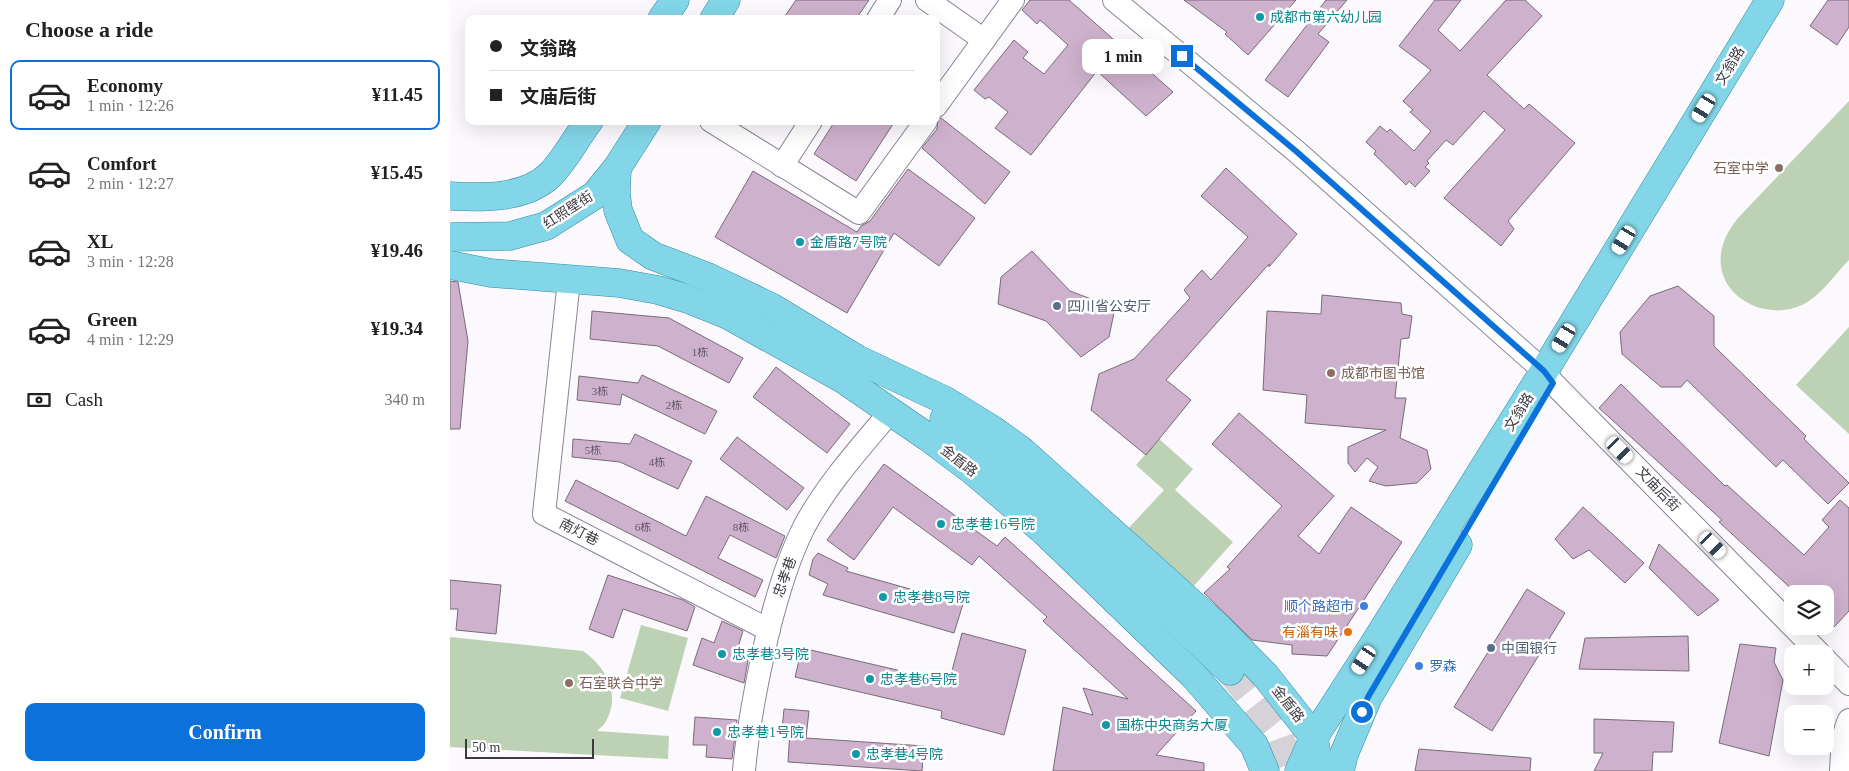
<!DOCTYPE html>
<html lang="en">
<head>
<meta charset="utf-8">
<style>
	body { margin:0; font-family:"Times New Roman","Noto Sans SC",serif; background:#f6f6f6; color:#222; height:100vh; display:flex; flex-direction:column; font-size:19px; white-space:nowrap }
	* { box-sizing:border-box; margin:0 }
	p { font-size:16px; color:#767676 }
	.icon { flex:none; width:28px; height:28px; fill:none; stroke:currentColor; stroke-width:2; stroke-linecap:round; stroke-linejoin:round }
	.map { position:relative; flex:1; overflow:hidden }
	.panel { display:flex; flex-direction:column; background:#fff; width:450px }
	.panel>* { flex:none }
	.hud { position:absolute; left:15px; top:15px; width:475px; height:110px; border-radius:10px; box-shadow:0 5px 20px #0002; display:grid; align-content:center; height:110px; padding:0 25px; background:#fff }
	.fabs { position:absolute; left:1334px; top:585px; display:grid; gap:10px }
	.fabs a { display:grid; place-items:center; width:50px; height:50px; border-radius:10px; background:#fff; box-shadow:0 5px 20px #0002; font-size:25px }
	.scale { position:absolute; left:15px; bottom:12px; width:129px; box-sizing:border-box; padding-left:5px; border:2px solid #3c3941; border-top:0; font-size:14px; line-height:18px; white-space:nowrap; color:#3c3941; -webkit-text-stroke:4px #fff; paint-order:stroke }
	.end { position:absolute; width:22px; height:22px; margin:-11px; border:6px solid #0c71da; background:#fff; box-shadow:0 0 0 2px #fff }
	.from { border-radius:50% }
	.bubble { position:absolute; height:35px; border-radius:10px; background:#fff; box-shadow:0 5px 20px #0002; font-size:16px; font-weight:600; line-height:35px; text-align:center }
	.car { position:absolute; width:15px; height:30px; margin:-15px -8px; border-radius:6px; box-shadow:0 0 4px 1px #0007; background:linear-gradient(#fff 24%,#345 0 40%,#fff 0 76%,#345 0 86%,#fff 0) }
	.hud b { display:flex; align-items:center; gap:18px; height:48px; font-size:19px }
	.hud b+b { border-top:1px solid #e0e0e0 }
	.hud i { width:12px; height:12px; background:#222 }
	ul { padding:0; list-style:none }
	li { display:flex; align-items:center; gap:15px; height:70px; margin:0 10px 8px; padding:0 15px; border:2px solid transparent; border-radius:10px }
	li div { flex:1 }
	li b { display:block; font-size:19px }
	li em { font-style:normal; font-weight:600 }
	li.active { border-color:#0c71da }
	li>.icon { width:45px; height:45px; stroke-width:1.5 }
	h2 { padding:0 25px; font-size:22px; line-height:60px }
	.pay { display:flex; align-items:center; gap:12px; height:55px; padding:0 25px; font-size:19px }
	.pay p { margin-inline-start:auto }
	.button { display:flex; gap:10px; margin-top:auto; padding:10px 25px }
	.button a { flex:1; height:58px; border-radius:10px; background:#0c71da; color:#fff; font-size:20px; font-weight:600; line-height:58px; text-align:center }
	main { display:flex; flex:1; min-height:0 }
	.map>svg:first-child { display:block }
</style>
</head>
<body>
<main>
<section class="panel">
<h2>Choose a ride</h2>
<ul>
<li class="active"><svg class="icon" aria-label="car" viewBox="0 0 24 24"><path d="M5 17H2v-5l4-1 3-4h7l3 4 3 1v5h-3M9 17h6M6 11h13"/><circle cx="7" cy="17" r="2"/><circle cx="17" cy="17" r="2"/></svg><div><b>Economy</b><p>1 min · 12:26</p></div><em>¥11.45</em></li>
<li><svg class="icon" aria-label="car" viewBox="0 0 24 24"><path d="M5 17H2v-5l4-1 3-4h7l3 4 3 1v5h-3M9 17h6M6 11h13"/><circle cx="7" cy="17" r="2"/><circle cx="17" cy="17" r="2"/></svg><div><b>Comfort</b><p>2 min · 12:27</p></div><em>¥15.45</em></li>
<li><svg class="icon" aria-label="car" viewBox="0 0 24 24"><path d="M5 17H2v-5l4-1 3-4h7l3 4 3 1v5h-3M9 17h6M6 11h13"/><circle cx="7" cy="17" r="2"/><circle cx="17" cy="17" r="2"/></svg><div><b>XL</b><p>3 min · 12:28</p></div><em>¥19.46</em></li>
<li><svg class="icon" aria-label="car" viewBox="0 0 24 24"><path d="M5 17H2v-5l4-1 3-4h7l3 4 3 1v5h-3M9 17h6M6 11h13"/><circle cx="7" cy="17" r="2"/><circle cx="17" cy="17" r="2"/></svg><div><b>Green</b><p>4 min · 12:29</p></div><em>¥19.34</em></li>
</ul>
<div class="pay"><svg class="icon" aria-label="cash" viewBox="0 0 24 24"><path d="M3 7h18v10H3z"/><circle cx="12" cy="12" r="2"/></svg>Cash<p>340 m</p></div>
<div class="button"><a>Confirm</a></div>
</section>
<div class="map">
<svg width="1399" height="771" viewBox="0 0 1399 771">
	<rect width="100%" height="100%" fill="#fbf9fd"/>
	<g fill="#bdd2b4">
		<path d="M 1399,101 L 1399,260 C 1385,274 1371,296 1352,305 C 1314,323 1261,294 1272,248 C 1275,236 1281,227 1288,218 Z"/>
		<path d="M 1399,327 L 1399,434 L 1346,385 Z"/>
		<path d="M 709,439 L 743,469 L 725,490 L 783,542 L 742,588 L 676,531 L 714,490 L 686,465 Z"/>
		<path d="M 191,625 L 238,638 L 218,711 L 170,698 Z"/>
		<path d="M 0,637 L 133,651 C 156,667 172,695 155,723 C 153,726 149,729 147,731 L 219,736 L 218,759 L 0,747 Z"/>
	</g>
	<g fill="#ceb1cc" stroke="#796b78">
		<path d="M 346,0 L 419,0 L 406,19 L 333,19 Z"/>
		<path d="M 580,0 L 619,0 L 723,92 L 696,116 L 647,71 L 581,155 L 545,128 L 558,112 L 539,97 L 535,99 L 524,90 L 564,40 L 578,52 L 573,58 L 594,74 L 618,45 L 590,20 L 587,24 L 572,10 Z"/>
		<path d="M 734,0 L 846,0 L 798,55 L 775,34 L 777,32 Z"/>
		<path d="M 876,0 L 897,0 L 868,34 L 879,42 L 838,97 L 815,80 Z"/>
		<path d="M 985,0 L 1011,0 L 988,30 L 1010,51 L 1056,0 L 1075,0 L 1092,16 L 1037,75 L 1074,109 L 1079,104 L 1125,143 L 1058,221 L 1064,229 L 1051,246 L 994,198 L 1055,130 L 1034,111 L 1003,145 L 996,140 L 977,161 L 979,163 L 975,167 L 980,171 L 965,187 L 959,181 L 956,185 L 924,154 L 926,151 L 916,142 L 930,126 L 937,132 L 940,129 L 964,151 L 981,131 L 960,112 L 963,110 L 953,101 L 981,70 L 949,46 Z"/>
		<path d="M 1378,0 L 1399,0 L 1399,27 L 1387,45 L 1360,26 Z"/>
		<path d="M 488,118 L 491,118 L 560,172 L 535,204 L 472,148 L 487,129 Z"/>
		<path d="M 385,121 L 445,121 L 406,181 L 364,154 Z"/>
		<path d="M 776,168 L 847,234 L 819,267 L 819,264 L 716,380 L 741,400 L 696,455 L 641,410 L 649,374 L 684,359 L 740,298 L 734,290 L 752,270 L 761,280 L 798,237 L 751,196 Z"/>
		<path d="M 458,169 L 525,218 L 489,266 L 444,233 L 397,313 L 265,237 L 303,171 L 407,232 L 411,226 L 420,221 Z"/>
		<path d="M 582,251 L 620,291 L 665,308 L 659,337 L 631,357 L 596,321 L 548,304 L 551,277 Z"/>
		<path d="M 0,281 L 8,282 L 18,341 L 10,429 L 0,429 Z"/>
		<path d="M 1228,286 L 1264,316 L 1264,346 L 1356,436 L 1354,439 L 1399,483 L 1378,504 L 1333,460 L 1326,467 L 1237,380 L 1231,387 L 1211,387 L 1172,354 L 1170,332 L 1200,296 Z"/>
		<path d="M 872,295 L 951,303 L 952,314 L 962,316 L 959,338 L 951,339 L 945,398 L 956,398 L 950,438 L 977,450 L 981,469 L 967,483 L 936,486 L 919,481 L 928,467 L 917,458 L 905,472 L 898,463 L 898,447 L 936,430 L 855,423 L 857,395 L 813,390 L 817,311 L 871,314 Z"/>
		<path d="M 142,311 L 219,318 L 293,358 L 279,383 L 208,346 L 140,339 Z"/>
		<path d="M 326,367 L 400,424 L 377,453 L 303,397 Z"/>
		<path d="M 192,375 L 267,411 L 255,434 L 172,394 L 170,405 L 127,400 L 129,376 L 188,383 Z"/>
		<path d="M 1171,384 L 1275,486 L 1277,485 L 1354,555 L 1379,527 L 1372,520 L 1390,500 L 1399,508 L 1399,611 L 1384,627 L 1375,619 L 1375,594 L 1347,594 L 1269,522 L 1272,520 L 1149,408 Z"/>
		<path d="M 789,413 L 884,496 L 848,536 L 869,554 L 901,507 L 952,542 L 877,656 L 842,654 L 842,645 L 802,640 L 754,593 L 780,569 L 777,567 L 832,506 L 762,444 Z"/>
		<path d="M 185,434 L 242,461 L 228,489 L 170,462 L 122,457 L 123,439 L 180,444 Z"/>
		<path d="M 287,437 L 354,488 L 337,510 L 270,459 Z"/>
		<path d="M 434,464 L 547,546 L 555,537 L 746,711 L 706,755 L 754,763 L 754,771 L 603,771 L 613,707 L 643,715 L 633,688 L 678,699 L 593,621 L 597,617 L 529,556 L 522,565 L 443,507 L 404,560 L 377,540 Z"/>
		<path d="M 126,480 L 236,536 L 256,496 L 335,536 L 326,558 L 280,535 L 268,558 L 313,580 L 305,597 L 115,501 Z"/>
		<path d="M 1133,507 L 1194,563 L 1175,583 L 1139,550 L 1123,559 L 1105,539 Z"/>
		<path d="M 1209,544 L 1269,600 L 1248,616 L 1199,568 Z"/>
		<path d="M 368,553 L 398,568 L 396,571 L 513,604 L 504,633 L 373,595 L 378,584 L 359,575 L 363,559 Z"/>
		<path d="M 158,575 L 233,600 L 245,607 L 237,631 L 173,609 L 163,638 L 139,629 Z"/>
		<path d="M 0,580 L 51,585 L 46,634 L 6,630 L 8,609 L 0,609 Z"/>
		<path d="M 1077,589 L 1115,613 L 1042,731 L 1004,707 Z"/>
		<path d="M 272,621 L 293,631 L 287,650 L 299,655 L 294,683 L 243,665 L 252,638 L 264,643 Z"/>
		<path d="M 512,633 L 576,650 L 554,735 L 491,718 L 492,711 L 345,677 L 352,648 L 499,682 Z"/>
		<path d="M 1238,636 L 1239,671 L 1129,669 L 1135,638 Z"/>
		<path d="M 1290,644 L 1326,648 L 1324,662 L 1333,680 L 1319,756 L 1269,743 Z"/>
		<path d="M 334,709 L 359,711 L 356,738 L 474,746 L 472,771 L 338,762 L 340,731 L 332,730 Z"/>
		<path d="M 245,717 L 287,720 L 282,759 L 256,757 L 257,745 L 243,745 Z"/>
		<path d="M 1144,719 L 1224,722 L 1222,752 L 1203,752 L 1202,771 L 1144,771 L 1153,753 L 1144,753 Z"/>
		<path d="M 969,749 L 1081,758 L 1080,771 L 965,771 Z"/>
	</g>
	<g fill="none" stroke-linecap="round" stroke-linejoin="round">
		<path stroke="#d5d3d7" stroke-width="28" stroke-dasharray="28 14" stroke-linecap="butt" d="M 780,671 L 828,732 L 842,771"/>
		<defs>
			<g id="minor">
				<path d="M 477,0 L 534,40"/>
				<path d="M 664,0 L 847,152 L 1094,371 L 1103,383 L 1370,654"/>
				<path d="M 428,19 L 440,0"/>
				<path d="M 486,106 L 563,0"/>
				<path d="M 261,121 L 409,213 L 476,121"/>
				<path d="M 332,166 L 361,121"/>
				<path d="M 119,280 L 94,514 L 319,630"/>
				<path d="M 1375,659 L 1399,684"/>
				<path d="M 294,771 C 298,723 308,675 319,628 C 328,594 338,559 354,527 C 377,484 410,448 441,411"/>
				<path d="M 1391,771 C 1392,754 1392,735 1399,720"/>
			</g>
			<g id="major">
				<path d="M 212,19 L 225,0"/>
				<path d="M 264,19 L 276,0"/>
				<path d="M 167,168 L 166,193 L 168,210 L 180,240 L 203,256 L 258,277 L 321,307 L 407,359 L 496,401 L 543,430 L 572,451 L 769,628 L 815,675 L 864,737 L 869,771"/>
				<path d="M 0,196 C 32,198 75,199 100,175 C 115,160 126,138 139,121"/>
				<path d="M 0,237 L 60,236 L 96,226 L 145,195 L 167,168 L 197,121"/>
				<path d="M 0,265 L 41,273 L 169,283 L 208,290 L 238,299 L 278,315 L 393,379 L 479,438 L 523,471 L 595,532 L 744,676 L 804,745 L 815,771"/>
				<path d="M 494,419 L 544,455 L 660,558 L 780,671"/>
				<path d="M 849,771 L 864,737 L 924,644 L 1093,373 L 1320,0"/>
				<path d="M 890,771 L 894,754 L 918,697 L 1008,545"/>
			</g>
		</defs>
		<use href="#minor" stroke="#8a8395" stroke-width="24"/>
		<use href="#major" stroke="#348da3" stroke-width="29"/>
		<use href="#minor" stroke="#fff" stroke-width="22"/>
		<use href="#major" stroke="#83d6e8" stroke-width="28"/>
	</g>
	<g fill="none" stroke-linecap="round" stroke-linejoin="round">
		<path stroke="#0c71da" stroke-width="6" d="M 732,56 L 847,152 L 1094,371 L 1103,383 L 918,697 L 912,712"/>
	</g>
	<g fill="#0f9aa8" stroke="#fff" stroke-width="2">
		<circle cx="810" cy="17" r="5"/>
		<circle cx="350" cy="242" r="5"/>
		<circle cx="491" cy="524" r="5"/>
		<circle cx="433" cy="597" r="5"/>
		<circle cx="272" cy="654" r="5"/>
		<circle cx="420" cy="679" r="5"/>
		<circle cx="656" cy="725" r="5"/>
		<circle cx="267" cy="732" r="5"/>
		<circle cx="406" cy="754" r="5"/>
	</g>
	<g fill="#8d6e63" stroke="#fff" stroke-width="2">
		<circle cx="1329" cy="168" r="5"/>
		<circle cx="881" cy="373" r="5"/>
		<circle cx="119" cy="683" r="5"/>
	</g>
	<g fill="#5c6f8a" stroke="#fff" stroke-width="2">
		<circle cx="607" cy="306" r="5"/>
		<circle cx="1041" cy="648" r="5"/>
	</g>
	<g fill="#3f7fe0" stroke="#fff" stroke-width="2">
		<circle cx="914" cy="606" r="5"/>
		<circle cx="969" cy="666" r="5"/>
	</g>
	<circle fill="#e8710a" stroke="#fff" stroke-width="2" cx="898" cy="632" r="5"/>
	<g text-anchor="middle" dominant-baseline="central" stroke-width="5" stroke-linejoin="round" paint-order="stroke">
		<g font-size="11" fill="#605764">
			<text x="250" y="352">1栋</text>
			<text x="150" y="391">3栋</text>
			<text x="224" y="405">2栋</text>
			<text x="143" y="450">5栋</text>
			<text x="207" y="462">4栋</text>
			<text x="193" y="527">6栋</text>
			<text x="291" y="527">8栋</text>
		</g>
		<g font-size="14" fill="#0d838f" stroke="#fff" text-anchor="start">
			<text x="820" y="17">成都市第六幼儿园</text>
			<text x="360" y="242">金盾路7号院</text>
			<text x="501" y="524">忠孝巷16号院</text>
			<text x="443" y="597">忠孝巷8号院</text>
			<text x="282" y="654">忠孝巷3号院</text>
			<text x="430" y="679">忠孝巷6号院</text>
			<text x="666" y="725">国栋中央商务大厦</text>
			<text x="277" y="732">忠孝巷1号院</text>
			<text x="416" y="754">忠孝巷4号院</text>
		</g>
		<g font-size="14" fill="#3c3941" stroke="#fff">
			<text transform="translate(1280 66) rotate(-59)">文翁路</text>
			<text transform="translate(118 210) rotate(-33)">红照壁街</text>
			<text transform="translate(1069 412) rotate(-58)">文翁路</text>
			<text transform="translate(509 461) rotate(38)">金盾路</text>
			<text transform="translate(1208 489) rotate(46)">文庙后街</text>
			<text transform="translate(129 532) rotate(27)">南灯巷</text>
			<text transform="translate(335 577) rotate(-70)">忠孝巷</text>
			<text transform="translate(838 704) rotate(52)">金盾路</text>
		</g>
		<g font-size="14" fill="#785e54" stroke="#fff" text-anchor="start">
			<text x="1319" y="168" text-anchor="end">石室中学</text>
			<text x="891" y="373">成都市图书馆</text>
			<text x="129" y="683">石室联合中学</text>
		</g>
		<g font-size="14" fill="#4e5e75" stroke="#fff" text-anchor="start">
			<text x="617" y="306">四川省公安厅</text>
			<text x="1051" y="648">中国银行</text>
		</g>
		<g font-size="14" fill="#366cbe" stroke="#fff" text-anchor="end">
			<text x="904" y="606">顺个路超市</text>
			<text x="979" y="666" text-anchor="start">罗森</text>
		</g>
		<g font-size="14" fill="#c56008" stroke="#fff" text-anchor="end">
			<text x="888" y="632">有淄有味</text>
		</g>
	</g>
</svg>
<div class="fabs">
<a><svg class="icon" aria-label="layers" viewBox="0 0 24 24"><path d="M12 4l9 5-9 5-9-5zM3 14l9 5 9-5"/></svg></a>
<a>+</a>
<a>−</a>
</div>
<div class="scale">50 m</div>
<i class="end from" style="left:912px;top:712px"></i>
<i class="end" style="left:732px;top:56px"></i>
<div class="bubble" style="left:632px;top:39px;width:82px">1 min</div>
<i class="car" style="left:1254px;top:108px;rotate:211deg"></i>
<i class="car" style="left:1174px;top:240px;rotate:211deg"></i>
<i class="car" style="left:1114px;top:338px;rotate:211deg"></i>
<i class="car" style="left:1170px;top:450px;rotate:136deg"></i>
<i class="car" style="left:1263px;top:545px;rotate:136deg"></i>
<i class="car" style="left:914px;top:660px;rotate:213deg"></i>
<div class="hud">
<b><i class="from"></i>文翁路</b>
<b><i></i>文庙后街</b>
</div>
</div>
</main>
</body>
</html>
